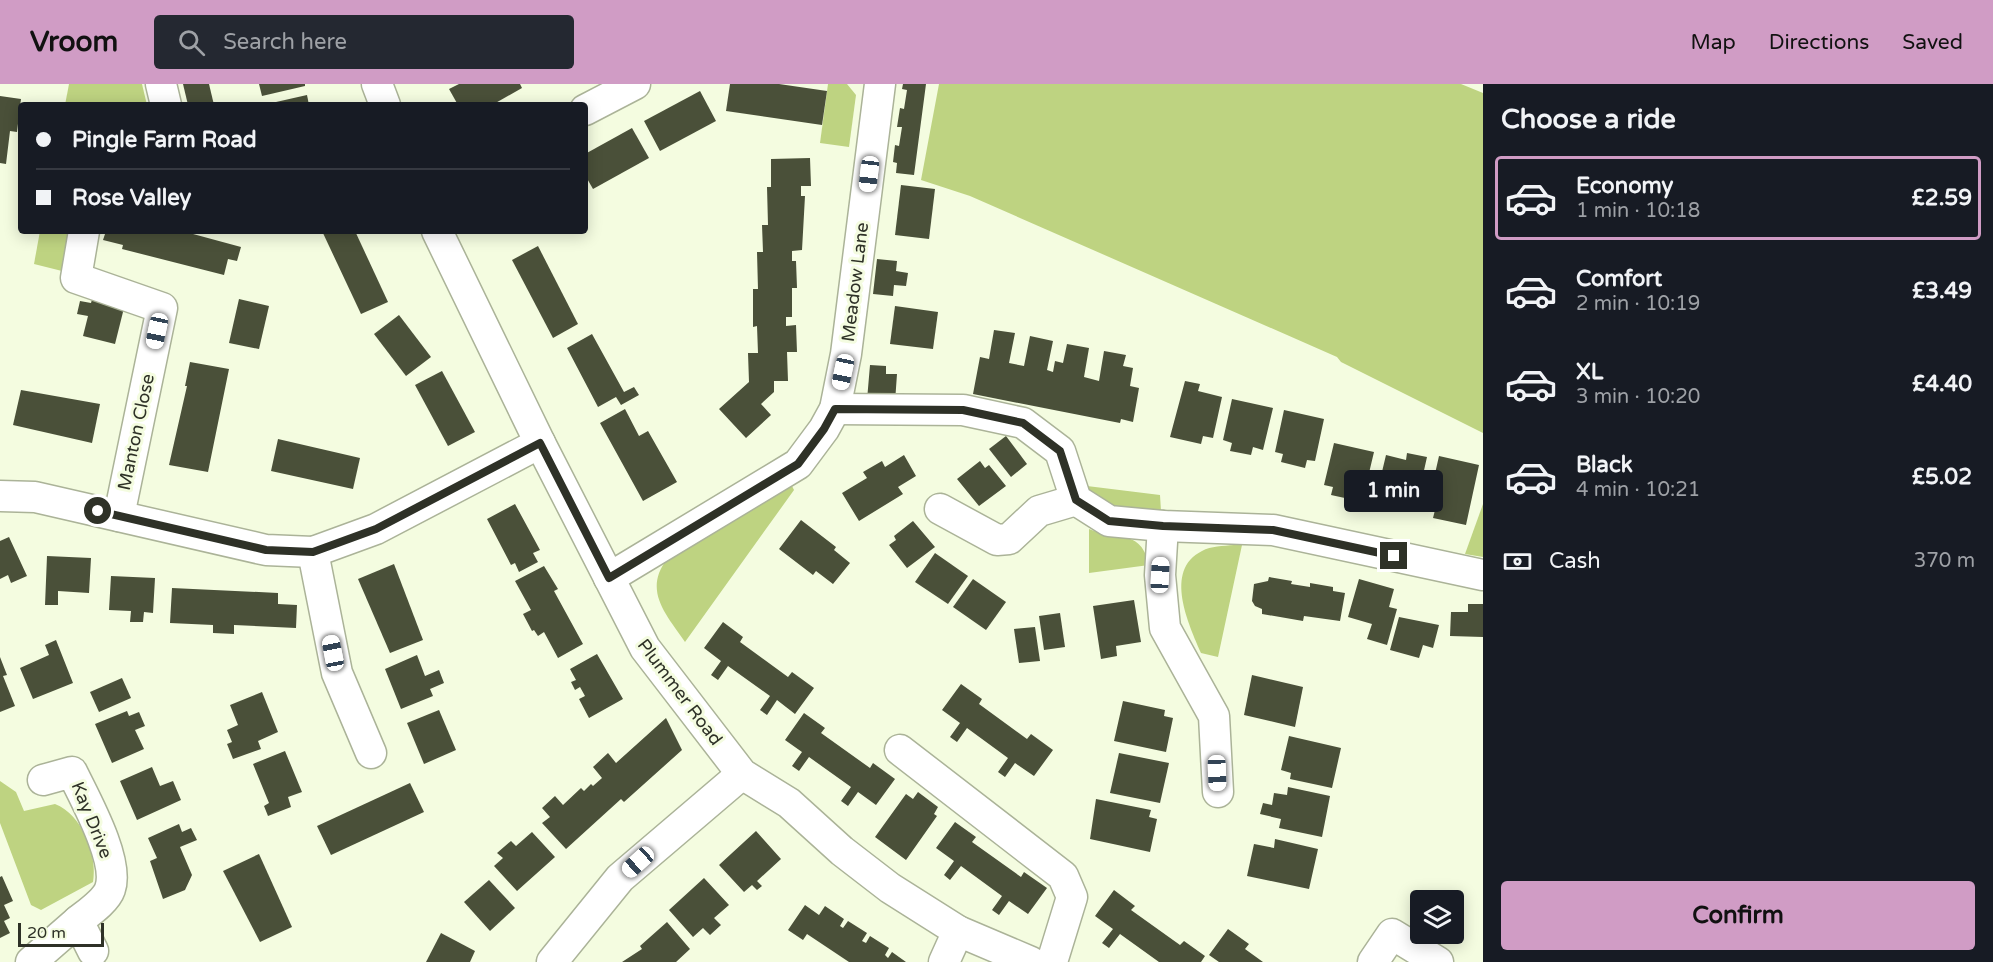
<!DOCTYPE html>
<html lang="en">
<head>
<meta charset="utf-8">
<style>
	body { margin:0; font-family:"Varela Round",sans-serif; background:#242831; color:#f1f3f6; height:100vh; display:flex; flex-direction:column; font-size:22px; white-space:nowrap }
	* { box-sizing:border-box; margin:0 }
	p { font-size:20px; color:#9ea1a6 }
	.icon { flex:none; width:33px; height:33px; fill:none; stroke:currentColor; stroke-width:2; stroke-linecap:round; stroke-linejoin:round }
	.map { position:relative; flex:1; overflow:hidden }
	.side { display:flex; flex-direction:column; background:#171b24; width:510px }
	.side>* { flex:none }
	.top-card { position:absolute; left:18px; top:18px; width:570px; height:132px; border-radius:6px; box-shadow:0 3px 15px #0003; display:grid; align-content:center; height:132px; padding:0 18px; background:#171b24 }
	.controls { position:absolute; left:1410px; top:806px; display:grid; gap:12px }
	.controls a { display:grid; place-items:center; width:54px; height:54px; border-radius:6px; background:#171b24; box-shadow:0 3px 15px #0003; font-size:30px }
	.scale { position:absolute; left:18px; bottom:15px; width:86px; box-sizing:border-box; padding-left:6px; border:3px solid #2e3127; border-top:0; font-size:16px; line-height:21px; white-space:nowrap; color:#2e3127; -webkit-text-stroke:4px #f4fce0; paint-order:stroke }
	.end { position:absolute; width:27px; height:27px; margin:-14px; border:8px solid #2e3127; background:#fff; box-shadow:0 0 0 3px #fff }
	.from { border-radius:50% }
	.bubble { position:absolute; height:42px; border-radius:6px; background:#171b24; box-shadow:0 3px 15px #0003; font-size:20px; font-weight:800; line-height:42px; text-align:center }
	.car { position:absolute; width:18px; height:36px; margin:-18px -9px; border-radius:8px; box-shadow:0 0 4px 2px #0007; background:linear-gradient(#fff 24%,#345 0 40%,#fff 0 76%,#345 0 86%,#fff 0) }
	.top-card b { display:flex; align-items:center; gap:21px; height:57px; font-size:22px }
	.top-card b+b { border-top:2px solid #363941 }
	.top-card i { width:15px; height:15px; background:#f1f3f6 }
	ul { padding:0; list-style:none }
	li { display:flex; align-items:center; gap:18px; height:84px; margin:0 12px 9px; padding:0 6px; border:3px solid transparent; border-radius:6px }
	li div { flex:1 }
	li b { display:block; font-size:22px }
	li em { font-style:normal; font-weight:800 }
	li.active { border-color:#d09cc5 }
	li>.icon { width:54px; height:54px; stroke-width:1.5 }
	h2 { padding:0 18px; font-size:27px; line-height:72px }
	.pay { display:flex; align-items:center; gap:15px; height:66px; padding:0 18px; font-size:22px }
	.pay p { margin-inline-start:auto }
	.action { display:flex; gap:12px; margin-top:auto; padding:12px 18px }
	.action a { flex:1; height:69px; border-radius:6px; background:#d09cc5; color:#111; font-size:24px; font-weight:800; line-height:69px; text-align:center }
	header { display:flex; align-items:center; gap:36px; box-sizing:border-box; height:84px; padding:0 30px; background:#d09cc5; color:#111 }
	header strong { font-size:28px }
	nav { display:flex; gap:33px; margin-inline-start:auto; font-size:21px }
	.search { width:420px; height:54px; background:#242831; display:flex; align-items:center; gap:15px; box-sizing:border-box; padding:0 21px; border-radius:6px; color:#9ea1a6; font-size:22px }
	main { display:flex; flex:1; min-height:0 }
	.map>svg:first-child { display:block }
</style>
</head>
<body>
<header>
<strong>Vroom</strong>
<div class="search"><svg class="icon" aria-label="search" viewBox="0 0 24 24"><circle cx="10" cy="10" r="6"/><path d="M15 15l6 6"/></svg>Search here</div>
<nav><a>Map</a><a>Directions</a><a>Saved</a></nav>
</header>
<main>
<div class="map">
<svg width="1483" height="878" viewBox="0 0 1483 878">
	<rect width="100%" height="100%" fill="#f4fce0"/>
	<g fill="#bed381">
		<path d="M 69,0 L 142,0 L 147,21 L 65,21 Z"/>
		<path d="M 828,0 L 847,0 L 856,11 L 849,63 L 820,59 Z"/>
		<path d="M 939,0 L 1461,0 L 1483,9 L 1483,349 L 1341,278 L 1337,273 L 970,112 L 921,96 Z"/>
		<path d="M 40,147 L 71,147 L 62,187 L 34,180 Z"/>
		<path d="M 789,396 L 794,406 L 685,558 C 666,530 643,507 667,475 Z"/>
		<path d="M 1087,402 L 1160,411 L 1161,427 C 1133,426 1099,433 1087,402 Z"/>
		<path d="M 1483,420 L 1483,473 L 1465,470 Z"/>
		<path d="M 1089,445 C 1117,457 1141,444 1149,481 L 1089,489 Z"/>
		<path d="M 1234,461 L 1242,461 L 1218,573 L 1201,569 C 1189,541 1163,486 1202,467 C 1211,462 1223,462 1234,461 Z"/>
		<path d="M 0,697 L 16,708 L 24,727 L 55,720 C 82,730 98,772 93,798 L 41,826 L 31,821 L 0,739 Z"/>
	</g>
	<g fill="#4a5039">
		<path d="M 183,0 L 209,0 L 214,21 L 188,21 Z"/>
		<path d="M 259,0 L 305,0 L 305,2 L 262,12 Z"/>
		<path d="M 459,0 L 520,0 L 522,4 L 492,21 L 458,21 L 449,5 Z"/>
		<path d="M 730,0 L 779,0 L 827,7 L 822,41 L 726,27 Z"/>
		<path d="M 903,0 L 926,0 L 914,91 L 896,89 L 897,79 L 893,78 L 895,61 L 899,62 L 902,43 L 897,43 L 900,24 L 904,25 L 907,6 L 902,5 Z"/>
		<path d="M 700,7 L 716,37 L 660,67 L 644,37 Z"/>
		<path d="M 307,11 L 309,21 L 277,21 L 276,18 Z"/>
		<path d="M 0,12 L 21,15 L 17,48 L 10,47 L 6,80 L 0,79 Z"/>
		<path d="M 632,44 L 649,74 L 593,105 L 585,91 L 585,70 Z"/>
		<path d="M 810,74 L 811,102 L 801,102 L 801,112 L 805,112 L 802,166 L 792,167 L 792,177 L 796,177 L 797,204 L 792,204 L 792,233 L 786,233 L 786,242 L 796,241 L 797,268 L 787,268 L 788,297 L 774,297 L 774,308 L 761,320 L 771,331 L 746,354 L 719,325 L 749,298 L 748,269 L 758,269 L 757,242 L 753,243 L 753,205 L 758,205 L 757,168 L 763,168 L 762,141 L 768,141 L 767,103 L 771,103 L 771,75 Z"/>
		<path d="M 901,101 L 935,105 L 929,155 L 895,151 Z"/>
		<path d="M 106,147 L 182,147 L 241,163 L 237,177 L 228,175 L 224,191 L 122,165 L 123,161 L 103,156 Z"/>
		<path d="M 322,147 L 355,147 L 388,218 L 361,230 Z"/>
		<path d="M 538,162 L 578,240 L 553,254 L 512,176 Z"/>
		<path d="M 877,175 L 897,177 L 896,187 L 908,189 L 906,202 L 894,201 L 893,212 L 873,210 Z"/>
		<path d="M 93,212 L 125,220 L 115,260 L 83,252 L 88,232 L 77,230 L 80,217 L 91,219 Z"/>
		<path d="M 239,215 L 269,222 L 259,265 L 229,259 Z"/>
		<path d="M 895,222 L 938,228 L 933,265 L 890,260 Z"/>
		<path d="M 399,231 L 431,273 L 406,292 L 374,250 Z"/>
		<path d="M 994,246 L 1015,249 L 1009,279 L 1024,282 L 1030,252 L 1053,257 L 1047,286 L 1053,288 L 1055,277 L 1063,279 L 1067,260 L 1089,264 L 1084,293 L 1099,297 L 1104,267 L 1126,271 L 1123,282 L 1133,284 L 1130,302 L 1139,304 L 1133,338 L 1121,335 L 1120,339 L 973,310 L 980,273 L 989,275 Z"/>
		<path d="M 592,250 L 624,308 L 634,303 L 639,311 L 621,321 L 616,313 L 598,323 L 567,264 Z"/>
		<path d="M 190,278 L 229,285 L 208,388 L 169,381 L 187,302 L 185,302 Z"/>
		<path d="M 870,281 L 886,282 L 886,290 L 897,290 L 895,318 L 867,316 Z"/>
		<path d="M 442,287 L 475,348 L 448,362 L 415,301 Z"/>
		<path d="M 1185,297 L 1200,300 L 1198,307 L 1222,313 L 1213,354 L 1203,352 L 1201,360 L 1170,353 Z"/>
		<path d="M 21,306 L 100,320 L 92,359 L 13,341 Z"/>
		<path d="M 1232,315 L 1273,324 L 1263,366 L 1253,363 L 1251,371 L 1230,367 L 1232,359 L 1223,356 Z"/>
		<path d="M 625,325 L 639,352 L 648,347 L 677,398 L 643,417 L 600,339 Z"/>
		<path d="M 1284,326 L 1324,335 L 1315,377 L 1307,376 L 1305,384 L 1281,378 L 1283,370 L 1275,368 Z"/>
		<path d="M 1006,352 L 1027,380 L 1011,393 L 989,365 Z"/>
		<path d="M 278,355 L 360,374 L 353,405 L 271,387 Z"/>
		<path d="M 1334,359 L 1374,368 L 1364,410 L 1356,408 L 1354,416 L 1331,411 L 1333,403 L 1324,401 Z"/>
		<path d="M 1407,369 L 1427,373 L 1416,422 L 1406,420 L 1404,428 L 1384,423 L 1386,415 L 1376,413 L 1386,371 L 1406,376 Z"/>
		<path d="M 904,371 L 916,392 L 898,403 L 903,410 L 859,437 L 842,409 L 867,394 L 863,388 L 882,377 L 885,383 Z"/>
		<path d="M 1439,372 L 1479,381 L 1466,441 L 1433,434 L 1435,426 L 1427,425 Z"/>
		<path d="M 980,377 L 985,384 L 989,381 L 1006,402 L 979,422 L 957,395 Z"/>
		<path d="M 515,420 L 540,466 L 533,469 L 538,478 L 519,488 L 515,479 L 511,481 L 487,435 Z"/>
		<path d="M 801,436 L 836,463 L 834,466 L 850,479 L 833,500 L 816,487 L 813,491 L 779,465 Z"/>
		<path d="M 913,437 L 935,463 L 907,484 L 889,461 L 896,456 L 894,452 Z"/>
		<path d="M 9,453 L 27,492 L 11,499 L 8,491 L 0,495 L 0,457 Z"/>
		<path d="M 935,469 L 968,492 L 948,520 L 915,498 Z"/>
		<path d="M 47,472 L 91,474 L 89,509 L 58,507 L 58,521 L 45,521 Z"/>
		<path d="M 394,480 L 423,556 L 390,569 L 358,495 Z"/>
		<path d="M 544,482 L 558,505 L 554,507 L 583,560 L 558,574 L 544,548 L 538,552 L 534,546 L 532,547 L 523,530 L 531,526 L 515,497 Z"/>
		<path d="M 111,492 L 155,494 L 153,529 L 144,528 L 143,538 L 130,538 L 131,527 L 109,526 Z"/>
		<path d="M 1269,493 L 1292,497 L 1291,500 L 1310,503 L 1310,499 L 1333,503 L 1333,507 L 1345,509 L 1340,537 L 1304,532 L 1303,537 L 1262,530 L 1262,525 L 1255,522 L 1252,517 L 1254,500 L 1268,497 Z"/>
		<path d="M 973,495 L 1006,518 L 986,546 L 953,523 Z"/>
		<path d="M 1359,495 L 1394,505 L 1389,523 L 1397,525 L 1387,561 L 1367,555 L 1372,540 L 1348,533 Z"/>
		<path d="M 172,504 L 278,509 L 278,520 L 297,521 L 296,544 L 234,541 L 234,550 L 213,549 L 213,541 L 170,539 Z"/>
		<path d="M 1134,516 L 1141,558 L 1116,562 L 1117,572 L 1101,575 L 1093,522 Z"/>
		<path d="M 1468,520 L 1483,520 L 1483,553 L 1450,552 L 1451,528 L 1468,528 Z"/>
		<path d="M 1060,529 L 1065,563 L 1044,566 L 1039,532 Z"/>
		<path d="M 1399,533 L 1439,541 L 1433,564 L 1423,561 L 1419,574 L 1390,566 Z"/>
		<path d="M 723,538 L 743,553 L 740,558 L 788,593 L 792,588 L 814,604 L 795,630 L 777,616 L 767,631 L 760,626 L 770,612 L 728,582 L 718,596 L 711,591 L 721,577 L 704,564 Z"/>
		<path d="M 1035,543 L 1040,577 L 1019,579 L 1014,545 Z"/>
		<path d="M 56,556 L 73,599 L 33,615 L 20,584 L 49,571 L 45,561 Z"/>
		<path d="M 597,570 L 623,615 L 589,634 L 579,615 L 585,612 L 580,603 L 575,606 L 571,598 L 576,596 L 570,585 Z"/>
		<path d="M 417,571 L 425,592 L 439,586 L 444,599 L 430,605 L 433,612 L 401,625 L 385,585 Z"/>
		<path d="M 0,573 L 7,591 L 3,592 L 15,622 L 0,628 Z"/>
		<path d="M 1252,591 L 1303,603 L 1295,643 L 1244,631 Z"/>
		<path d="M 122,594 L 131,614 L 99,628 L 90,608 Z"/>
		<path d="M 961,600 L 982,615 L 979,620 L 1027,655 L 1031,650 L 1053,666 L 1034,692 L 1015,679 L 1005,693 L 998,688 L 1008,674 L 967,644 L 957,658 L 950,653 L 960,639 L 942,626 Z"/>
		<path d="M 262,608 L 278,648 L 258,657 L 261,665 L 233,675 L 227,660 L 232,658 L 227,646 L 238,641 L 230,621 Z"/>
		<path d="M 1123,617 L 1165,626 L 1164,632 L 1173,634 L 1166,668 L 1114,657 Z"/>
		<path d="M 439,626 L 456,666 L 424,680 L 407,639 Z"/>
		<path d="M 127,627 L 129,632 L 139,628 L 145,642 L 135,646 L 144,665 L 112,679 L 95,640 Z"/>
		<path d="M 804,629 L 825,644 L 821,649 L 870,684 L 873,679 L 895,695 L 876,721 L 858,708 L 848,722 L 841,717 L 851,703 L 809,673 L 799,687 L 792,682 L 802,668 L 785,656 Z"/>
		<path d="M 666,634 L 682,666 L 624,718 L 621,715 L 566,765 L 542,739 L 550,733 L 542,724 L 555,712 L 563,721 L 581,704 L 584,707 L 591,700 L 593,702 L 602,694 L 593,683 L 608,669 L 616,679 Z"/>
		<path d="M 1289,652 L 1341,664 L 1332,704 L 1290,695 L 1291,689 L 1281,686 Z"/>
		<path d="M 285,667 L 302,708 L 288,713 L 291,723 L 268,732 L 264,722 L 269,719 L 253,680 Z"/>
		<path d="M 1119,669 L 1169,679 L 1160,719 L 1110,709 Z"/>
		<path d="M 152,683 L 160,702 L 173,697 L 181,716 L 137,736 L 120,697 Z"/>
		<path d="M 410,699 L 424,728 L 331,771 L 317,742 Z"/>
		<path d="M 1288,703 L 1330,712 L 1322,753 L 1279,744 L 1281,735 L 1260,730 L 1263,719 L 1272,721 L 1274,709 L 1287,711 Z"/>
		<path d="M 918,708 L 938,723 L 934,730 L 937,732 L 906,776 L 875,753 L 906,710 L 913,715 Z"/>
		<path d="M 1096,715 L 1151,726 L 1149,733 L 1157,735 L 1150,768 L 1090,755 Z"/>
		<path d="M 955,738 L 976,753 L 972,758 L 1021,793 L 1024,788 L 1047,804 L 1028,830 L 1009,817 L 999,831 L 992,826 L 1002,812 L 961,782 L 950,796 L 944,791 L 954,777 L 936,764 Z"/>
		<path d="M 179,740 L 182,748 L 191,744 L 197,756 L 180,763 L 192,791 L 185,806 L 163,815 L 150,777 L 157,774 L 148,754 Z"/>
		<path d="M 756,747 L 781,775 L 757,797 L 762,802 L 757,806 L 752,801 L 744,808 L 719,781 Z"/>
		<path d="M 532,748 L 555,773 L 517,807 L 494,782 L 503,774 L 497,769 L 511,757 L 516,762 Z"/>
		<path d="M 1275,755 L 1318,765 L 1309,805 L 1247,792 L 1254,760 L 1274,764 Z"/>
		<path d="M 259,770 L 292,843 L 260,858 L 223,787 Z"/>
		<path d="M 2,792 L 13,817 L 4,821 L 10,834 L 4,837 L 10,849 L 0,854 L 0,793 Z"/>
		<path d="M 704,794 L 729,821 L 714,834 L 721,841 L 710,851 L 703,844 L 693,853 L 669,826 Z"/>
		<path d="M 489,796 L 515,824 L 490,847 L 464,818 Z"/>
		<path d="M 1114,806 L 1135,822 L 1131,826 L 1180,861 L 1184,857 L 1205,872 L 1201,878 L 1159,878 L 1120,850 L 1109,864 L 1102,859 L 1113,845 L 1095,832 Z"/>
		<path d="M 805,821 L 819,831 L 825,822 L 844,835 L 840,842 L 843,844 L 848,837 L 867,849 L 862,857 L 866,859 L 870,852 L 889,864 L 885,871 L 888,874 L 892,868 L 906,878 L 849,878 L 807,850 L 803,856 L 788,846 Z"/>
		<path d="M 667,838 L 690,865 L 676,878 L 622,878 L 642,865 L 640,862 Z"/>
		<path d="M 1228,845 L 1249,860 L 1245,865 L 1263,878 L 1219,878 L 1209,871 Z"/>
		<path d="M 441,849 L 475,867 L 470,878 L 426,878 Z"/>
	</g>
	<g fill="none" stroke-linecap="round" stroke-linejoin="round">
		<defs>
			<g id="minor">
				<path d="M 161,0 L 166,21"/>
				<path d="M 377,0 L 385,21"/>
				<path d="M 585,26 L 635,0"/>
				<path d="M 84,147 L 76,194 L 162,224 L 119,432"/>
				<path d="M 437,147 L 540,359 L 645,564 L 742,690 L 789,719 L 842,767 L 890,804 L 958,847 L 1031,878"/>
				<path d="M 835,325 L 963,326 L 1023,339 L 1060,367 L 1076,416 L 1109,437 L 1163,442 L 1273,446 L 1483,491"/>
				<path d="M 0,412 L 35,413 L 266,466 L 313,468 L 376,445 L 540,359"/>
				<path d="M 940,425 L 997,456 L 1009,455 L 1039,427 L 1076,416"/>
				<path d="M 1163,442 L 1160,491 L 1165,544 L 1214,632 L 1218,708"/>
				<path d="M 313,468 L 337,589 L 371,669"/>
				<path d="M 609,494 L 798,380 L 824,345 L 835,325 L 846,270 L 880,0"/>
				<path d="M 900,666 L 1063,792 L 1072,813 L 1052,878"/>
				<path d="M 43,696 L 72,688 C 85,715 120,777 110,805 C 106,817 88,829 78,837"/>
				<path d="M 31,878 L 78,837 L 93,867"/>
				<path d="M 552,878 L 620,794 L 742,690"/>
				<path d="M 944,878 L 958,847"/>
				<path d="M 1373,878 L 1392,850 L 1438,878"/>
			</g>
		</defs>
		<use href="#minor" stroke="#abb398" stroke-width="33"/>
		<use href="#minor" stroke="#fff" stroke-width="30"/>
	</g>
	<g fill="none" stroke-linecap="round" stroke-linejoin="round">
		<path stroke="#2e3127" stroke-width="8" d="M 98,427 L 266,466 L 313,468 L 376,445 L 540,359 L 609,494 L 798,380 L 824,345 L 835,325 L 963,326 L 1023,339 L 1060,367 L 1076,416 L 1109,437 L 1163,442 L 1273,446 L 1394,472"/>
	</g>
	<g text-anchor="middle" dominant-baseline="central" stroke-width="6" stroke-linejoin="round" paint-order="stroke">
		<g font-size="18" fill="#2e3127" stroke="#f4fce0">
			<text transform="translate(855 198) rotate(-83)">Meadow Lane</text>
			<text transform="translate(136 348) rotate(-78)">Manton Close</text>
			<text transform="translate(680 608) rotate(53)">Plummer Road</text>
			<text transform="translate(92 736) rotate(68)">Kay Drive</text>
		</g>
	</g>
</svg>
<div class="controls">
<a><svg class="icon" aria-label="layers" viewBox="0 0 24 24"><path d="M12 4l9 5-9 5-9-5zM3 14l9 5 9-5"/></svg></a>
</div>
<div class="scale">20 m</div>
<i class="end from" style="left:98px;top:427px"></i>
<i class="end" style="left:1394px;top:472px"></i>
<div class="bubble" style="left:1344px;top:386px;width:99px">1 min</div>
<i class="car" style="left:869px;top:90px;rotate:187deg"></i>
<i class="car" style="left:157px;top:247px;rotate:192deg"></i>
<i class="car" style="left:843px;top:288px;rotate:192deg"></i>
<i class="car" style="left:1160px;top:491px;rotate:3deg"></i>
<i class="car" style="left:333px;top:569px;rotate:349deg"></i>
<i class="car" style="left:1217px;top:689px;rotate:178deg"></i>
<i class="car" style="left:638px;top:778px;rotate:228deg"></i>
<div class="top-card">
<b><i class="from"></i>Pingle Farm Road</b>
<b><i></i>Rose Valley</b>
</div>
</div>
<section class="side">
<h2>Choose a ride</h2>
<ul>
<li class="active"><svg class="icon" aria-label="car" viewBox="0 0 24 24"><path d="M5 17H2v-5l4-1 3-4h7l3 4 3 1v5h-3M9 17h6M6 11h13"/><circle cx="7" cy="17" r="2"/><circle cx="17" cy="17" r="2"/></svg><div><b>Economy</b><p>1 min · 10:18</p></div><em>£2.59</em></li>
<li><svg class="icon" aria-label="car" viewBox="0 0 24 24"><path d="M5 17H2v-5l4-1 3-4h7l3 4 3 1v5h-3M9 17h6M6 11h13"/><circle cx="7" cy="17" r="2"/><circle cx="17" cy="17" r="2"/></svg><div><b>Comfort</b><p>2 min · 10:19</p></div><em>£3.49</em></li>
<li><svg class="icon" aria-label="car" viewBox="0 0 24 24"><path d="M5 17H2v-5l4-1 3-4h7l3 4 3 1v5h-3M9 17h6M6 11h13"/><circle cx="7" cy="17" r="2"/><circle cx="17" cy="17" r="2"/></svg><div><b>XL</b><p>3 min · 10:20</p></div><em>£4.40</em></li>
<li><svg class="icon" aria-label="car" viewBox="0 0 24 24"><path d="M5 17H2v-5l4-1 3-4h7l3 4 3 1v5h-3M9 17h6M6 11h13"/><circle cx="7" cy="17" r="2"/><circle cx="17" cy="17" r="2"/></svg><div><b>Black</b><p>4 min · 10:21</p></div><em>£5.02</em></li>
</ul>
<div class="pay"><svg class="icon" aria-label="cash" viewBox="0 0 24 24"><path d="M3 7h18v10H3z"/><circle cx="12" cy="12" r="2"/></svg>Cash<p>370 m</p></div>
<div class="action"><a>Confirm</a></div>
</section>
</main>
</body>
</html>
